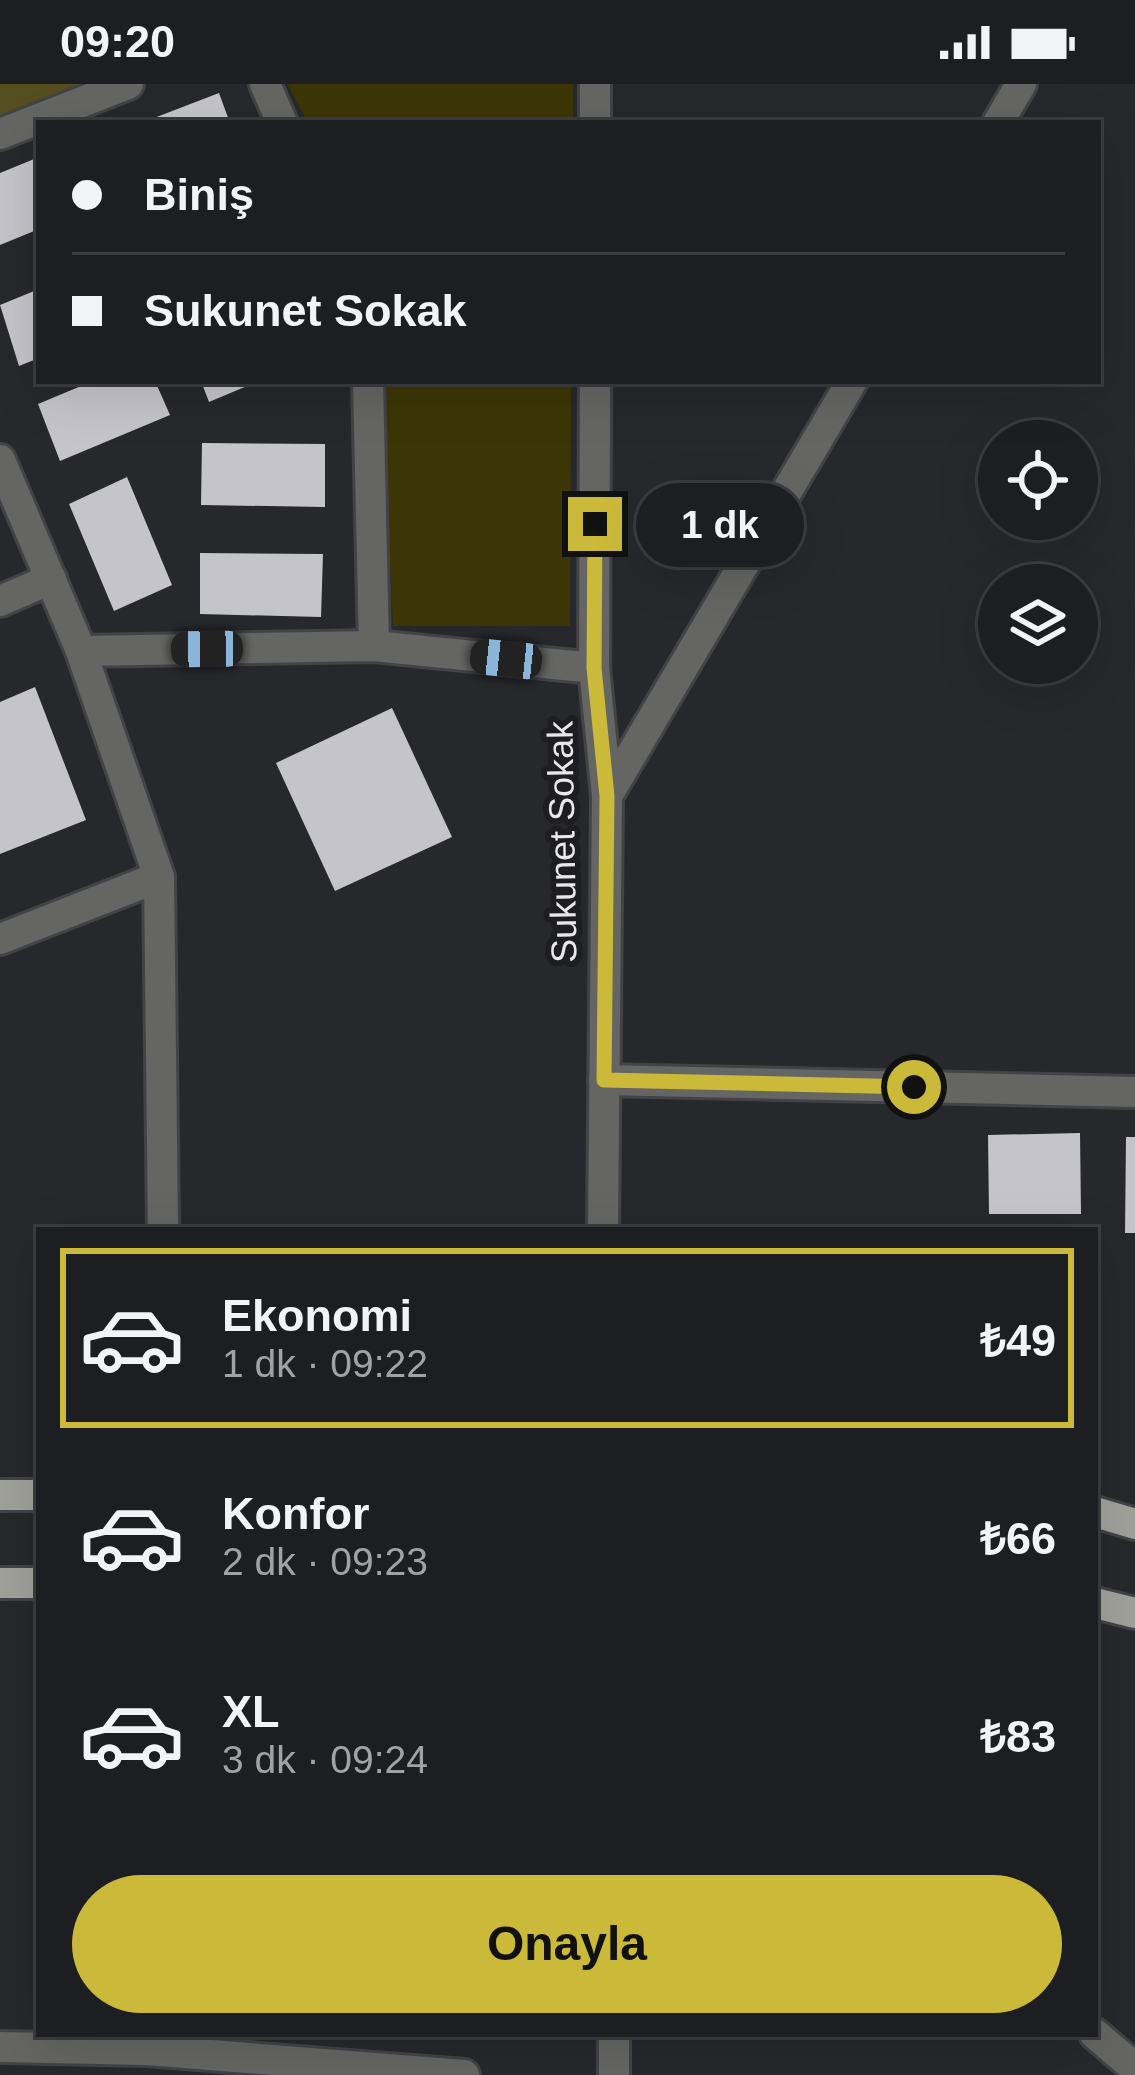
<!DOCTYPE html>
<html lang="tr">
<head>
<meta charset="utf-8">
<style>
	body { margin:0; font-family:Arial,sans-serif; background:#2a2b2e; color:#f1f3f6; height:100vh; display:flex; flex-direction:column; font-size:45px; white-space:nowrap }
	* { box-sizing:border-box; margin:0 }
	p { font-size:39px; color:#a0a2a5 }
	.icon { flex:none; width:66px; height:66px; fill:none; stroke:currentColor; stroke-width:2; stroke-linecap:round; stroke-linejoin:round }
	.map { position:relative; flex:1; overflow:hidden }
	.drawer { position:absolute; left:36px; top:1143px; width:1062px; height:810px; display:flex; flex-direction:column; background:#1d1e21; border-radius:0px; box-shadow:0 12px 48px #0002,0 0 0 3px #3b3c3f }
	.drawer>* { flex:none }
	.guide { position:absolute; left:36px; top:36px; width:1065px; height:264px; border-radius:0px; box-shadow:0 12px 48px #0002,0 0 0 3px #3b3c3f; display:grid; align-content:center; height:264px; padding:0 36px; background:#1d1e21 }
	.buttons { position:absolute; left:978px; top:336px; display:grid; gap:24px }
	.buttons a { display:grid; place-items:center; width:120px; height:120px; border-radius:50%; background:#1d1e21; box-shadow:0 12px 48px #0002,0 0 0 3px #3b3c3f; font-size:60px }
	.end { position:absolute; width:54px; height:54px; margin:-27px; border:15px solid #cbba39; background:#111; box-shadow:0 0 0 6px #111 }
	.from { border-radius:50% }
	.bubble { position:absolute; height:84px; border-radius:42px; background:#1d1e21; box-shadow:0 12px 48px #0002,0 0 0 3px #3b3c3f; font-size:39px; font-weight:800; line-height:84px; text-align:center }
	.car { position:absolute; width:36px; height:72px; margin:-36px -18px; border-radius:15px; box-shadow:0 0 9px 3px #0007; background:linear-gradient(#222 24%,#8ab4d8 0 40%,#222 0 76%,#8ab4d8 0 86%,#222 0) }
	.guide b { display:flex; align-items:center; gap:42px; height:114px; font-size:45px }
	.guide b+b { border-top:3px solid #3b3c3f }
	.guide i { width:30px; height:30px; background:#f1f3f6 }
	ul { padding:21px 0 0; list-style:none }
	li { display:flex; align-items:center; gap:36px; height:180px; margin:0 24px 18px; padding:0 12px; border:6px solid transparent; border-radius:0px }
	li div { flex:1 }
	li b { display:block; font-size:45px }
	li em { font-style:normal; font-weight:800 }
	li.on { border-color:#cbba39 }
	li>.icon { width:108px; height:108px; stroke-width:1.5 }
	.primary-button { display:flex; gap:24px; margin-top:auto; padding:24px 36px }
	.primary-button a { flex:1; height:138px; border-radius:72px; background:#cbba39; color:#111; font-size:48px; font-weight:800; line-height:138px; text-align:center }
	.status { display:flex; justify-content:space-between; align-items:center; height:84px; padding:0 60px; background:#1d1e21; direction:ltr }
	.status svg { height:33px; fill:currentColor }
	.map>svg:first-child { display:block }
</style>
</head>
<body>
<div class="status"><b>09:20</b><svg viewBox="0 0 49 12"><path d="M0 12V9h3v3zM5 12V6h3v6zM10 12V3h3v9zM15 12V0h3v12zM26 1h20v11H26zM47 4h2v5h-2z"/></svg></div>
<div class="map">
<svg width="1135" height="1991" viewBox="0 0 1135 1991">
	<rect width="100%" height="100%" fill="#27282c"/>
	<g fill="#3c3606">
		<path d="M 287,0 L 573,0 L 573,39 L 308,39 Z"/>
		<path d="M 381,297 L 571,297 L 570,542 L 393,542 Z"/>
	</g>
	<path fill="#544e20" d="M 0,0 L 81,0 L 0,34 Z"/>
	<g fill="#c4c4ca">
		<path d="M 219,9 L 230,39 L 141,39 Z"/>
		<path d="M 39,73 L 39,145 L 0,161 L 0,89 Z"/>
		<path d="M 39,205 L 39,274 L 19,282 L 0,221 Z"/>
		<path d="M 93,297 L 155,297 L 170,331 L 60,377 L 38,320 Z"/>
		<path d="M 201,297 L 259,297 L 209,318 Z"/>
		<path d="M 202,359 L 325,360 L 325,423 L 201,421 Z"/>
		<path d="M 127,393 L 172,501 L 114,527 L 69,420 Z"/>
		<path d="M 200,469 L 323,470 L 321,533 L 200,530 Z"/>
		<path d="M 35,603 L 86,736 L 0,770 L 0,618 Z"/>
		<path d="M 392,624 L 452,753 L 335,807 L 276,679 Z"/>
		<path d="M 1080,1049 L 1081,1130 L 989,1130 L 988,1051 Z"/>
		<path d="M 1126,1053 L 1135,1053 L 1135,1149 L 1125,1149 Z"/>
	</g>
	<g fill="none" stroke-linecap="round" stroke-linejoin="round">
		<defs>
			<g id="minor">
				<path d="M 265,0 L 282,39"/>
				<path d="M 595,39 L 595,0"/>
				<path d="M 998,39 L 1021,0"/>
				<path d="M 0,50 L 128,0"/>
				<path d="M 368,297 L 374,562"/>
				<path d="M 595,297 L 594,584 L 607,712 L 603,1146"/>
				<path d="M 0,376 L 81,567 L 159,793 L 163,1146"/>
				<path d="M 0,517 L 51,495"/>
				<path d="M 81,567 L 374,562 L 594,584"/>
				<path d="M 607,712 L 852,297"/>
				<path d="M 0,855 L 159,793"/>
				<path d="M 604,996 L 1135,1008"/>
				<path d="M 1095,1950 L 1135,1984"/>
				<path d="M 0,1963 L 147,1966 L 464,1991"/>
				<path d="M 614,1991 L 614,1950"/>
			</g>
			<g id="major">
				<path d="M 0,1411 L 39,1411"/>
				<path d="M 1095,1428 L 1135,1440"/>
				<path d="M 0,1499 L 39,1499"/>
				<path d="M 1095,1519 L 1135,1529"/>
			</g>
		</defs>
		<use href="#minor" stroke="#424347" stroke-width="36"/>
		<use href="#major" stroke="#424347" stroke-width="36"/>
		<use href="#minor" stroke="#656563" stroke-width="30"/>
		<use href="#major" stroke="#a1a19c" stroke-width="30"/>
	</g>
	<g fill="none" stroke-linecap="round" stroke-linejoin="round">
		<path stroke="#cbba39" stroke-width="15" d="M 595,440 L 594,584 L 607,712 L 604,996 L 914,1003"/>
	</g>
	<g text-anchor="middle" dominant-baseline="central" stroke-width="12" stroke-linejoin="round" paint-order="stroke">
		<g font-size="36" fill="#e7e8eb" stroke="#1e1e22">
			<text transform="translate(562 758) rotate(-91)">Sukunet Sokak</text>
		</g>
	</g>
</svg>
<div class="buttons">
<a><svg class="icon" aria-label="locate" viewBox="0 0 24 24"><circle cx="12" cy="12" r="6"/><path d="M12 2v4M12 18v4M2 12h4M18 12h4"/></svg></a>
<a><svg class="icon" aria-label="layers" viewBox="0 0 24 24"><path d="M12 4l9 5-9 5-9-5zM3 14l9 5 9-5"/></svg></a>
</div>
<i class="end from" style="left:914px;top:1003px"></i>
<i class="end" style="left:595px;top:440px"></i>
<div class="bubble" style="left:636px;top:399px;width:168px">1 dk</div>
<i class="car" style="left:207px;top:565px;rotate:269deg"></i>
<i class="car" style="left:506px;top:575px;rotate:276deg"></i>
<div class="guide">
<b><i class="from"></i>Biniş</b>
<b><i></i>Sukunet Sokak</b>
</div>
<section class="drawer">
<ul>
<li class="on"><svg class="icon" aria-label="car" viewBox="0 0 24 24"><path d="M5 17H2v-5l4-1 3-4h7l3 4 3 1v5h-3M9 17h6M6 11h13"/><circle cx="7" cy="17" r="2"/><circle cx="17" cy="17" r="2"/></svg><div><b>Ekonomi</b><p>1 dk · 09:22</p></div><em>₺49</em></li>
<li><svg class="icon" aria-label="car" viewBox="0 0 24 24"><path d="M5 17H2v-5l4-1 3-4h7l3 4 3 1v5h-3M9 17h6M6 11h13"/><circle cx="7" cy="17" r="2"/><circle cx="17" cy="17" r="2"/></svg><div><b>Konfor</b><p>2 dk · 09:23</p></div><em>₺66</em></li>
<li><svg class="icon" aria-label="car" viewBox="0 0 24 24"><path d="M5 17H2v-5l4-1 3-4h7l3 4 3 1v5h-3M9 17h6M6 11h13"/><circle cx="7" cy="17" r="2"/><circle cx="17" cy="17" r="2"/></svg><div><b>XL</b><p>3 dk · 09:24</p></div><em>₺83</em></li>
</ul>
<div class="primary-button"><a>Onayla</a></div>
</section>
</div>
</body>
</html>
